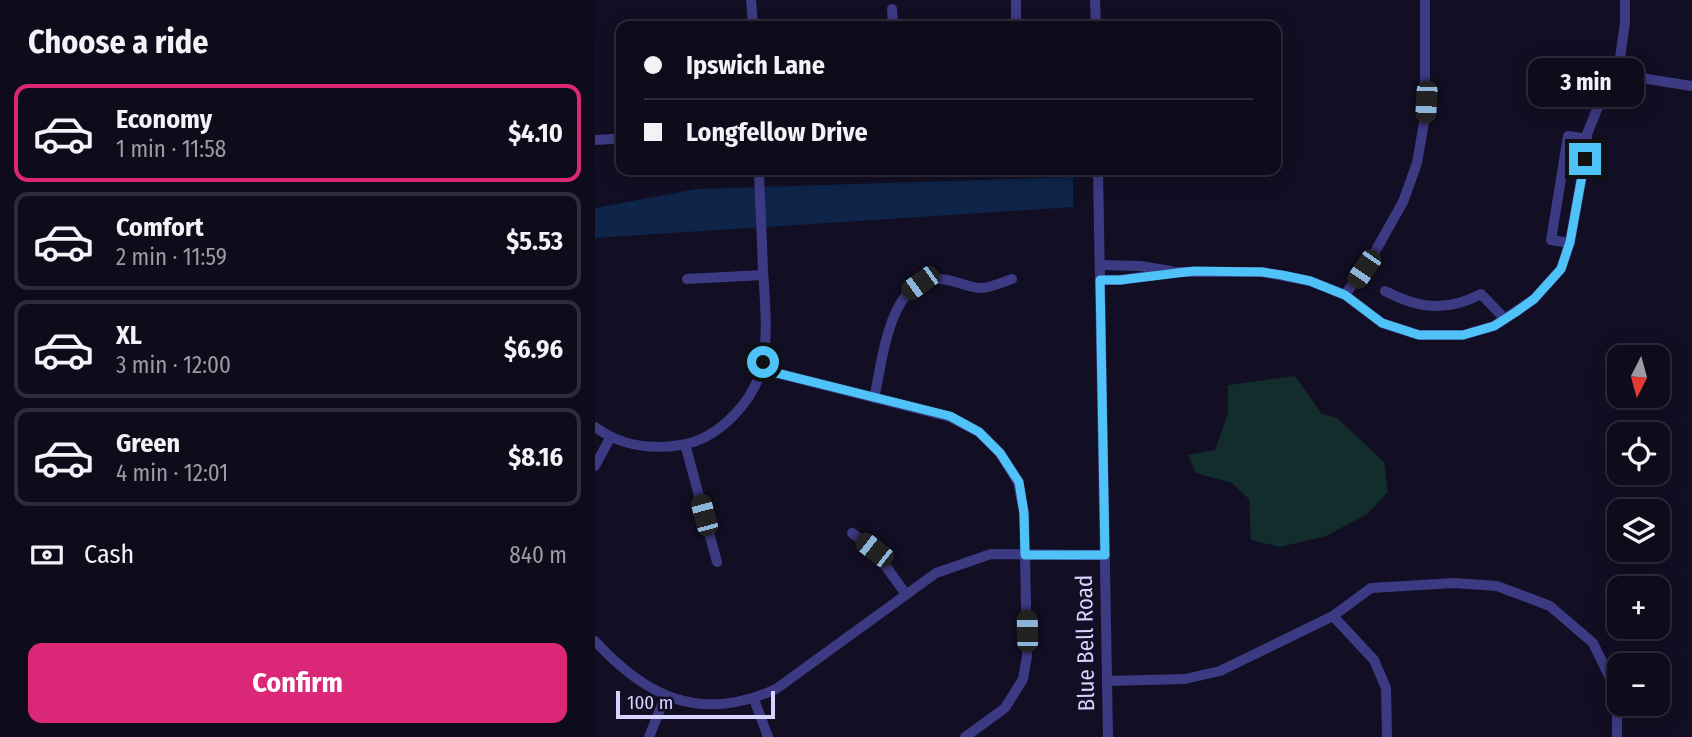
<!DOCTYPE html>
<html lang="en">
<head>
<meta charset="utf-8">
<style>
	body { margin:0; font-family:"Fira Sans Condensed",sans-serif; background:#1c1928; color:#f1f3f6; height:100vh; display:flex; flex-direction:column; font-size:26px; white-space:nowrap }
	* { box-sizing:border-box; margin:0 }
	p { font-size:23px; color:#9b9ba3 }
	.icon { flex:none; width:38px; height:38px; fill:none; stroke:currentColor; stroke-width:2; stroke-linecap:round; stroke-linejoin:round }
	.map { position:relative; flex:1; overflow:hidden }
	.details { display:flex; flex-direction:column; background:#0e0b1b; width:595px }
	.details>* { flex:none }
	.banner { position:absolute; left:21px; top:21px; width:665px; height:154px; border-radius:14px; box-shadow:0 4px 18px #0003,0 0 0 2px #2e2b3a; display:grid; align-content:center; height:154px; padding:0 28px; background:#0e0b1b }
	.needle { width:46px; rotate:186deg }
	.tools { position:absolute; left:1012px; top:345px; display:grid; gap:14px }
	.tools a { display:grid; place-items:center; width:63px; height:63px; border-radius:14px; background:#0e0b1b; box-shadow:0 4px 18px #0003,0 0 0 2px #2e2b3a; font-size:35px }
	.scale { position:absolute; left:21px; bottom:18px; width:159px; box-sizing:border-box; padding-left:7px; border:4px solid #d7d2fe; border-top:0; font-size:19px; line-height:24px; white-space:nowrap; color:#d7d2fe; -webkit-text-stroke:5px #120f24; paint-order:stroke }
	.end { position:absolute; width:32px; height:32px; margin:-16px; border:9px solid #4fc3f7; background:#111; box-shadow:0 0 0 4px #111 }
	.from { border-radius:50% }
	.bubble { position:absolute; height:49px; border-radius:14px; background:#0e0b1b; box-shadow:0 4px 18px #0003,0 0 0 2px #2e2b3a; font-size:23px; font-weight:700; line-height:49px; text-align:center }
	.car { position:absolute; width:21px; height:42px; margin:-21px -10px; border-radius:9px; box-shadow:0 0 5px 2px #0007; background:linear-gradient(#222 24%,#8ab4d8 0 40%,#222 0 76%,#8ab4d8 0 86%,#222 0) }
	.banner b { display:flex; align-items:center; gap:24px; height:66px; font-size:26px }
	.banner b+b { border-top:2px solid #2e2b3a }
	.banner i { width:18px; height:18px; background:#f1f3f6 }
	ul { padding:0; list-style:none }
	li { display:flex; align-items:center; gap:21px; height:98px; margin:0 14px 10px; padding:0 14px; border:4px solid #2e2b3a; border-radius:14px }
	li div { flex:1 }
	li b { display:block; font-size:26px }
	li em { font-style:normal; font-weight:700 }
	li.current { border-color:#db2777 }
	li>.icon { width:63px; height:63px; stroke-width:1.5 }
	h2 { padding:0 28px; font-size:32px; line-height:84px }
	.pay { display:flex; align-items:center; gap:18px; height:77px; padding:0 28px; font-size:26px }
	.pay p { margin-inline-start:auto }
	.primary-button { display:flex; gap:14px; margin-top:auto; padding:14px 28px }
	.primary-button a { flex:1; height:80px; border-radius:14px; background:#db2777; color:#fff; font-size:28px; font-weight:700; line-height:80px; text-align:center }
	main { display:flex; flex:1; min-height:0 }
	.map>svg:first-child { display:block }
</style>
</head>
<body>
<main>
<section class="details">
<h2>Choose a ride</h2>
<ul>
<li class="current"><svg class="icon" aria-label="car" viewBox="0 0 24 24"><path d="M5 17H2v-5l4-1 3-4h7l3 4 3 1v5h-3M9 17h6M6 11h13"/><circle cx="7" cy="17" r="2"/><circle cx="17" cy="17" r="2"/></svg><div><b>Economy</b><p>1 min · 11:58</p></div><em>$4.10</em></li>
<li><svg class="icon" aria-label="car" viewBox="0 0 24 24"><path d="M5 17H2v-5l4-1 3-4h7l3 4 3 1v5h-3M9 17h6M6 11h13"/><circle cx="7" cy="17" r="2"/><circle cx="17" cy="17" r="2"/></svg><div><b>Comfort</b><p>2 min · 11:59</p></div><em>$5.53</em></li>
<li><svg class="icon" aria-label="car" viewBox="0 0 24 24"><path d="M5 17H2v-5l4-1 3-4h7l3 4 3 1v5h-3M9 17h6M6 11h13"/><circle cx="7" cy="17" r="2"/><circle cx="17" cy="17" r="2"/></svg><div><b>XL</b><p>3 min · 12:00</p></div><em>$6.96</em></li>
<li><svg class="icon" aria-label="car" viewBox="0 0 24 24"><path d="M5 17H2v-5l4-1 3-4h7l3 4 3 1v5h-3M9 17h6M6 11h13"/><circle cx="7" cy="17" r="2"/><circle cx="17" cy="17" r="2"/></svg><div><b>Green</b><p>4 min · 12:01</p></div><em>$8.16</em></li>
</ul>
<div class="pay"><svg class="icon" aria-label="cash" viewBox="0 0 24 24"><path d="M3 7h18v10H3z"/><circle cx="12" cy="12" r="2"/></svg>Cash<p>840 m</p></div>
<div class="primary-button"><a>Confirm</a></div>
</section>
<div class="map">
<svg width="1097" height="737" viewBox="0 0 1097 737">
	<rect width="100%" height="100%" fill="#120f24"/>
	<path fill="#122d2c" d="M 700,376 L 727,414 L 742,418 L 789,462 L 793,492 L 772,514 L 731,536 L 685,547 L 656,540 L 654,499 L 637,483 L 601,473 L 593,455 L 620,450 L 633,414 L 633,385 Z"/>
	<path fill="#0e2549" d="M 478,177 L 478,207 L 0,238 L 0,208 L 102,189 Z"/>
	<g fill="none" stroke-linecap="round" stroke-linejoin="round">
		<g stroke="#3c3a82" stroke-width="10">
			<path d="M 156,0 L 158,26"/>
			<path d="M 421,0 L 421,26"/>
			<path d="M 500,0 L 501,26"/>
			<path d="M 1030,0 L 1030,23 L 1025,58 L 1032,81"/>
			<path d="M 297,9 L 298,26"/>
			<path d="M 0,140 L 17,139"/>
			<path d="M 503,170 L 513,737"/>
			<path d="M 975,243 L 956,240 L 973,136 L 992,139"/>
			<path d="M 505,265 L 545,266 L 576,271"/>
			<path d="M 92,279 L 168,275"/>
			<path d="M 505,280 L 525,280 L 582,272 L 667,272 L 715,281 L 750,295 L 787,323 L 824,335 L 868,335 L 899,326 L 939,299 L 966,269 L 975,242 L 990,159 L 992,134 L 1003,107 L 1021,87 L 1046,78 L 1097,86"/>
			<path d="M 790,291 C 824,309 852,312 886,294 L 910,319"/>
			<path d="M 750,295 L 777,257 L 808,202 L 822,163 L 830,117 L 830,0"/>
			<path d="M 166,369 L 355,417 L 384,432 L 405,453 L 423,482 L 429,513 L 430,555 L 432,656 L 428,679 L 410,708 L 370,737"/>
			<path d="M 279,398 C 288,361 293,280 343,279 C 357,278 372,288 386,288 C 395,288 408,282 417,279"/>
			<path d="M 0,427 C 26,446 54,450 86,445 C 124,439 161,400 168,362 C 173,333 170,301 168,271 C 167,237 165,204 164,170"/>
			<path d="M 90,444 L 122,562"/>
			<path d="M 0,466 L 15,438"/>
			<path d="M 257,533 L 279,550 L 310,593"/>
			<path d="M 738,616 L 779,660 L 791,688 L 792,737"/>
			<path d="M 0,641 C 52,698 106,723 181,689 L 341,573 L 396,554 L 510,555"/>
			<path d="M 512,681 L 590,679 L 625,671 L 738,616 L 776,588 L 859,583 L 902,586 L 955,606 L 998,643 L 1015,678 L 1022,709 L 1022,737"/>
			<path d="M 159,699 L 173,737"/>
			<path d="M 54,737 L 70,697"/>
		</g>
	</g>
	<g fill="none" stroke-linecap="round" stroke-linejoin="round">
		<path stroke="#4fc3f7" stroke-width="9" d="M 168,362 L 166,369 L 355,416 L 384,432 L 405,453 L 424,482 L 429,513 L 430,555 L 510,555 L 505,280 L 525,280 L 599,271 L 667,272 L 687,275 L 715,281 L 750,295 L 787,323 L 824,335 L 868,335 L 899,326 L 921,312 L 939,299 L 966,269 L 975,242 L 990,159"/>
	</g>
	<g text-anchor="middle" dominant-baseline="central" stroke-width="5" stroke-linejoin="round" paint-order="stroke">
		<g font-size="23" fill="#d7d2fe" stroke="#120f24">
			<text transform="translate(490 643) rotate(-91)">Blue Bell Road</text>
		</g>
	</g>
</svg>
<div class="tools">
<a><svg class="needle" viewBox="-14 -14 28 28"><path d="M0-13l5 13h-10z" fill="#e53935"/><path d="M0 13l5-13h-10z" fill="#9b9ba3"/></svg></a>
<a><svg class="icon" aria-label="locate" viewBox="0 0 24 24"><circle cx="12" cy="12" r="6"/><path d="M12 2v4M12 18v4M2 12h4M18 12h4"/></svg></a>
<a><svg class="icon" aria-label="layers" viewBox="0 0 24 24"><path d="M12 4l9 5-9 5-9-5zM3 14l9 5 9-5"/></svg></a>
<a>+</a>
<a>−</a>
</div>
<div class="scale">100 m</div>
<i class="end from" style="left:168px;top:362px"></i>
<i class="end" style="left:990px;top:159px"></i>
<div class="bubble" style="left:933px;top:58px;width:116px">3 min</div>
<i class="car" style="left:831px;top:102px;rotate:183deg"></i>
<i class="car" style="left:769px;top:269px;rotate:214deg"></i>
<i class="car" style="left:325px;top:283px;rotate:234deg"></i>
<i class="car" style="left:109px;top:515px;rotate:345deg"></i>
<i class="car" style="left:279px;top:550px;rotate:308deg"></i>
<i class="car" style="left:432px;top:631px;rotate:359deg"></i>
<div class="banner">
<b><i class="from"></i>Ipswich Lane</b>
<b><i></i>Longfellow Drive</b>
</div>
</div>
</main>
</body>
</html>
